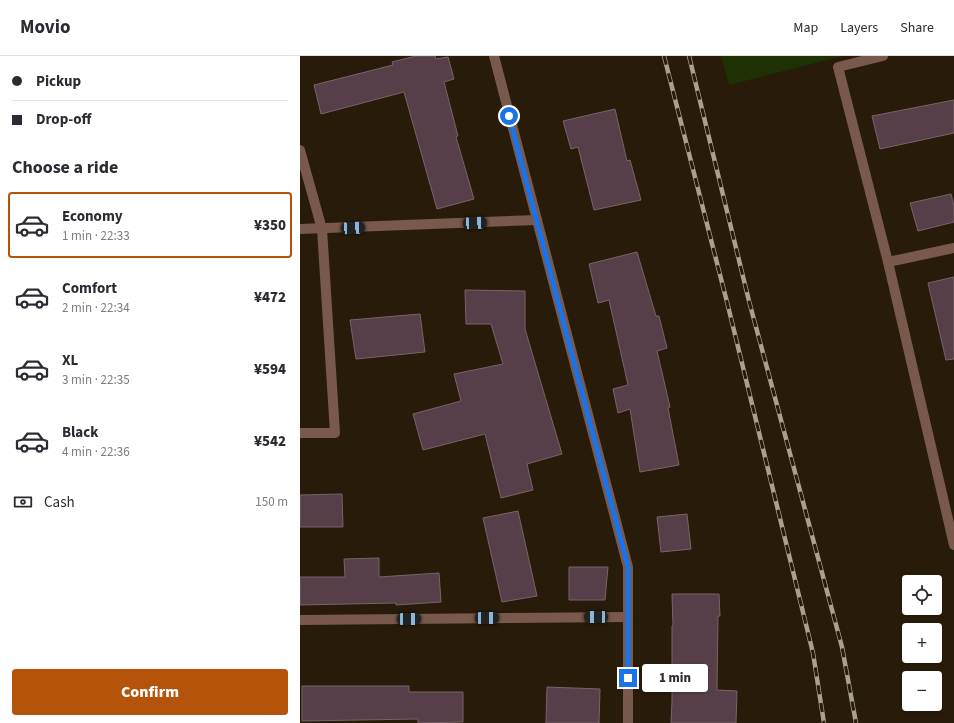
<!DOCTYPE html>
<html lang="en">
<head>
<meta charset="utf-8">
<style>
	body { margin:0; font-family:"Source Sans 3",sans-serif; background:#f7f7f7; color:#2b2b33; height:100vh; display:flex; flex-direction:column; font-size:15px; white-space:nowrap }
	* { box-sizing:border-box; margin:0 }
	p { font-size:13px; color:#7c7c81 }
	.icon { flex:none; width:22px; height:22px; fill:none; stroke:currentColor; stroke-width:2; stroke-linecap:round; stroke-linejoin:round }
	.map { position:relative; flex:1; overflow:hidden }
	.side { display:flex; flex-direction:column; background:#fff; width:300px }
	.side>* { flex:none }
	.banner { display:grid; align-content:center; height:88px; padding:0 12px; background:#fff }
	.fabs { position:absolute; left:602px; top:519px; display:grid; gap:8px }
	.fabs a { display:grid; place-items:center; width:40px; height:40px; border-radius:4px; background:#fff; box-shadow:0 1px 3px #0004; font-size:20px }
	.end { position:absolute; width:18px; height:18px; margin:-9px; border:5px solid #1a73e8; background:#fff; box-shadow:0 0 0 2px #fff }
	.from { border-radius:50% }
	.bubble { position:absolute; height:28px; border-radius:4px; background:#fff; box-shadow:0 1px 3px #0004; font-size:13px; font-weight:800; line-height:28px; text-align:center }
	.car { position:absolute; width:12px; height:24px; margin:-12px -6px; border-radius:5px; box-shadow:0 0 3px 1px #0007; background:linear-gradient(#222 24%,#8ab4d8 0 40%,#222 0 76%,#8ab4d8 0 86%,#222 0) }
	.banner b { display:flex; align-items:center; gap:14px; height:38px; font-size:15px }
	.banner b+b { border-top:1px solid #e1e1e2 }
	.banner i { width:10px; height:10px; background:#2b2b33 }
	ul { padding:0; list-style:none }
	li { display:flex; align-items:center; gap:12px; height:66px; margin:0 8px 6px; padding:0 4px; border:2px solid transparent; border-radius:4px }
	li div { flex:1 }
	li b { display:block; font-size:15px }
	li em { font-style:normal; font-weight:800 }
	li.selected { border-color:#b45309 }
	li>.icon { width:36px; height:36px; stroke-width:1.5 }
	h2 { padding:0 12px; font-size:18px; line-height:48px }
	.pay { display:flex; align-items:center; gap:10px; height:44px; padding:0 12px; font-size:15px }
	.pay p { margin-inline-start:auto }
	.button { display:flex; gap:8px; margin-top:auto; padding:8px 12px }
	.button a { flex:1; height:46px; border-radius:4px; background:#b45309; color:#fff; font-size:16px; font-weight:800; line-height:46px; text-align:center }
	header { display:flex; align-items:center; gap:24px; box-sizing:border-box; height:56px; padding:0 20px; background:#fff; border-bottom:1px solid #e1e1e2 }
	header strong { font-size:19px }
	nav { display:flex; gap:22px; margin-inline-start:auto; font-size:14px }
	main { display:flex; flex:1; min-height:0 }
	.map>svg:first-child { display:block }
</style>
</head>
<body>
<header>
<strong>Movio</strong>
<nav><a>Map</a><a>Layers</a><a>Share</a></nav>
</header>
<main>
<section class="side">
<div class="banner">
<b><i class="from"></i>Pickup</b>
<b><i></i>Drop-off</b>
</div>
<h2>Choose a ride</h2>
<ul>
<li class="selected"><svg class="icon" aria-label="car" viewBox="0 0 24 24"><path d="M5 17H2v-5l4-1 3-4h7l3 4 3 1v5h-3M9 17h6M6 11h13"/><circle cx="7" cy="17" r="2"/><circle cx="17" cy="17" r="2"/></svg><div><b>Economy</b><p>1 min · 22:33</p></div><em>¥350</em></li>
<li><svg class="icon" aria-label="car" viewBox="0 0 24 24"><path d="M5 17H2v-5l4-1 3-4h7l3 4 3 1v5h-3M9 17h6M6 11h13"/><circle cx="7" cy="17" r="2"/><circle cx="17" cy="17" r="2"/></svg><div><b>Comfort</b><p>2 min · 22:34</p></div><em>¥472</em></li>
<li><svg class="icon" aria-label="car" viewBox="0 0 24 24"><path d="M5 17H2v-5l4-1 3-4h7l3 4 3 1v5h-3M9 17h6M6 11h13"/><circle cx="7" cy="17" r="2"/><circle cx="17" cy="17" r="2"/></svg><div><b>XL</b><p>3 min · 22:35</p></div><em>¥594</em></li>
<li><svg class="icon" aria-label="car" viewBox="0 0 24 24"><path d="M5 17H2v-5l4-1 3-4h7l3 4 3 1v5h-3M9 17h6M6 11h13"/><circle cx="7" cy="17" r="2"/><circle cx="17" cy="17" r="2"/></svg><div><b>Black</b><p>4 min · 22:36</p></div><em>¥542</em></li>
</ul>
<div class="pay"><svg class="icon" aria-label="cash" viewBox="0 0 24 24"><path d="M3 7h18v10H3z"/><circle cx="12" cy="12" r="2"/></svg>Cash<p>150 m</p></div>
<div class="button"><a>Confirm</a></div>
</section>
<div class="map">
<svg width="654" height="667" viewBox="0 0 654 667">
	<rect width="100%" height="100%" fill="#281b0a"/>
	<path fill="#1e3105" d="M 421,0 L 543,0 L 429,29 Z"/>
	<g fill="#563f48" stroke="#7b626b">
		<path d="M 116,0 L 135,0 L 136,3 L 148,1 L 154,23 L 144,26 L 158,80 L 156,81 L 174,143 L 137,153 L 104,36 L 21,58 L 14,29 L 93,9 L 92,6 Z"/>
		<path d="M 654,44 L 654,77 L 580,93 L 572,60 Z"/>
		<path d="M 315,53 L 327,105 L 330,104 L 341,144 L 294,154 L 278,91 L 271,93 L 263,65 Z"/>
		<path d="M 651,138 L 654,150 L 654,166 L 618,175 L 610,147 Z"/>
		<path d="M 337,196 L 356,260 L 359,260 L 367,292 L 357,295 L 370,351 L 368,352 L 379,409 L 340,416 L 330,353 L 318,357 L 313,333 L 328,329 L 309,244 L 298,247 L 289,208 Z"/>
		<path d="M 654,221 L 654,303 L 646,304 L 628,227 Z"/>
		<path d="M 165,234 L 225,235 L 225,273 L 262,398 L 227,408 L 233,434 L 201,442 L 185,378 L 123,394 L 113,358 L 161,345 L 154,318 L 203,308 L 191,268 L 166,268 Z"/>
		<path d="M 120,258 L 125,296 L 56,303 L 50,264 Z"/>
		<path d="M 42,438 L 43,471 L 0,471 L 0,439 Z"/>
		<path d="M 218,455 L 237,540 L 202,546 L 183,462 Z"/>
		<path d="M 387,458 L 391,493 L 361,496 L 357,461 Z"/>
		<path d="M 79,502 L 79,521 L 139,517 L 141,546 L 96,549 L 96,547 L 0,549 L 0,521 L 45,521 L 44,503 Z"/>
		<path d="M 269,511 L 308,511 L 305,544 L 269,544 Z"/>
		<path d="M 372,538 L 419,538 L 420,560 L 418,560 L 417,634 L 437,635 L 436,667 L 371,667 L 372,645 L 372,570 L 373,570 Z"/>
		<path d="M 2,630 L 109,630 L 109,636 L 163,636 L 163,666 L 118,667 L 118,663 L 2,665 Z"/>
		<path d="M 247,631 L 300,633 L 299,667 L 246,667 Z"/>
	</g>
	<g fill="none" stroke-linecap="round" stroke-linejoin="round">
		<g stroke="#79594b" stroke-width="10">
			<path d="M 194,0 L 328,511 L 328,667"/>
			<path d="M 583,0 L 538,11 L 588,206 L 654,489"/>
			<path d="M 0,94 L 22,173 L 35,377 L 0,377"/>
			<path d="M 0,173 L 237,164"/>
			<path d="M 588,206 L 654,192"/>
			<path d="M 0,564 L 328,561"/>
		</g>
		<defs>
			<g id="rail">
				<path d="M 364,0 L 428,250 L 513,597 L 524,667"/>
				<path d="M 389,0 L 449,245 L 542,591 L 556,667"/>
			</g>
		</defs>
		<use href="#rail" stroke="#a99f92" stroke-width="4.5"/>
		<use href="#rail" stroke="#281b0a" stroke-width="3" stroke-dasharray="9" stroke-linecap="butt"/>
	</g>
	<g fill="none" stroke-linecap="round" stroke-linejoin="round">
		<path stroke="#1a73e8" stroke-width="5" d="M 209,60 L 328,511 L 328,622"/>
	</g>
</svg>
<div class="fabs">
<a><svg class="icon" aria-label="locate" viewBox="0 0 24 24"><circle cx="12" cy="12" r="6"/><path d="M12 2v4M12 18v4M2 12h4M18 12h4"/></svg></a>
<a>+</a>
<a>−</a>
</div>
<i class="end from" style="left:209px;top:60px"></i>
<i class="end" style="left:328px;top:622px"></i>
<div class="bubble" style="left:342px;top:608px;width:66px">1 min</div>
<i class="car" style="left:175px;top:167px;rotate:87deg"></i>
<i class="car" style="left:53px;top:172px;rotate:87deg"></i>
<i class="car" style="left:296px;top:561px;rotate:270deg"></i>
<i class="car" style="left:187px;top:562px;rotate:89deg"></i>
<i class="car" style="left:109px;top:563px;rotate:89deg"></i>
</div>
</main>
</body>
</html>
